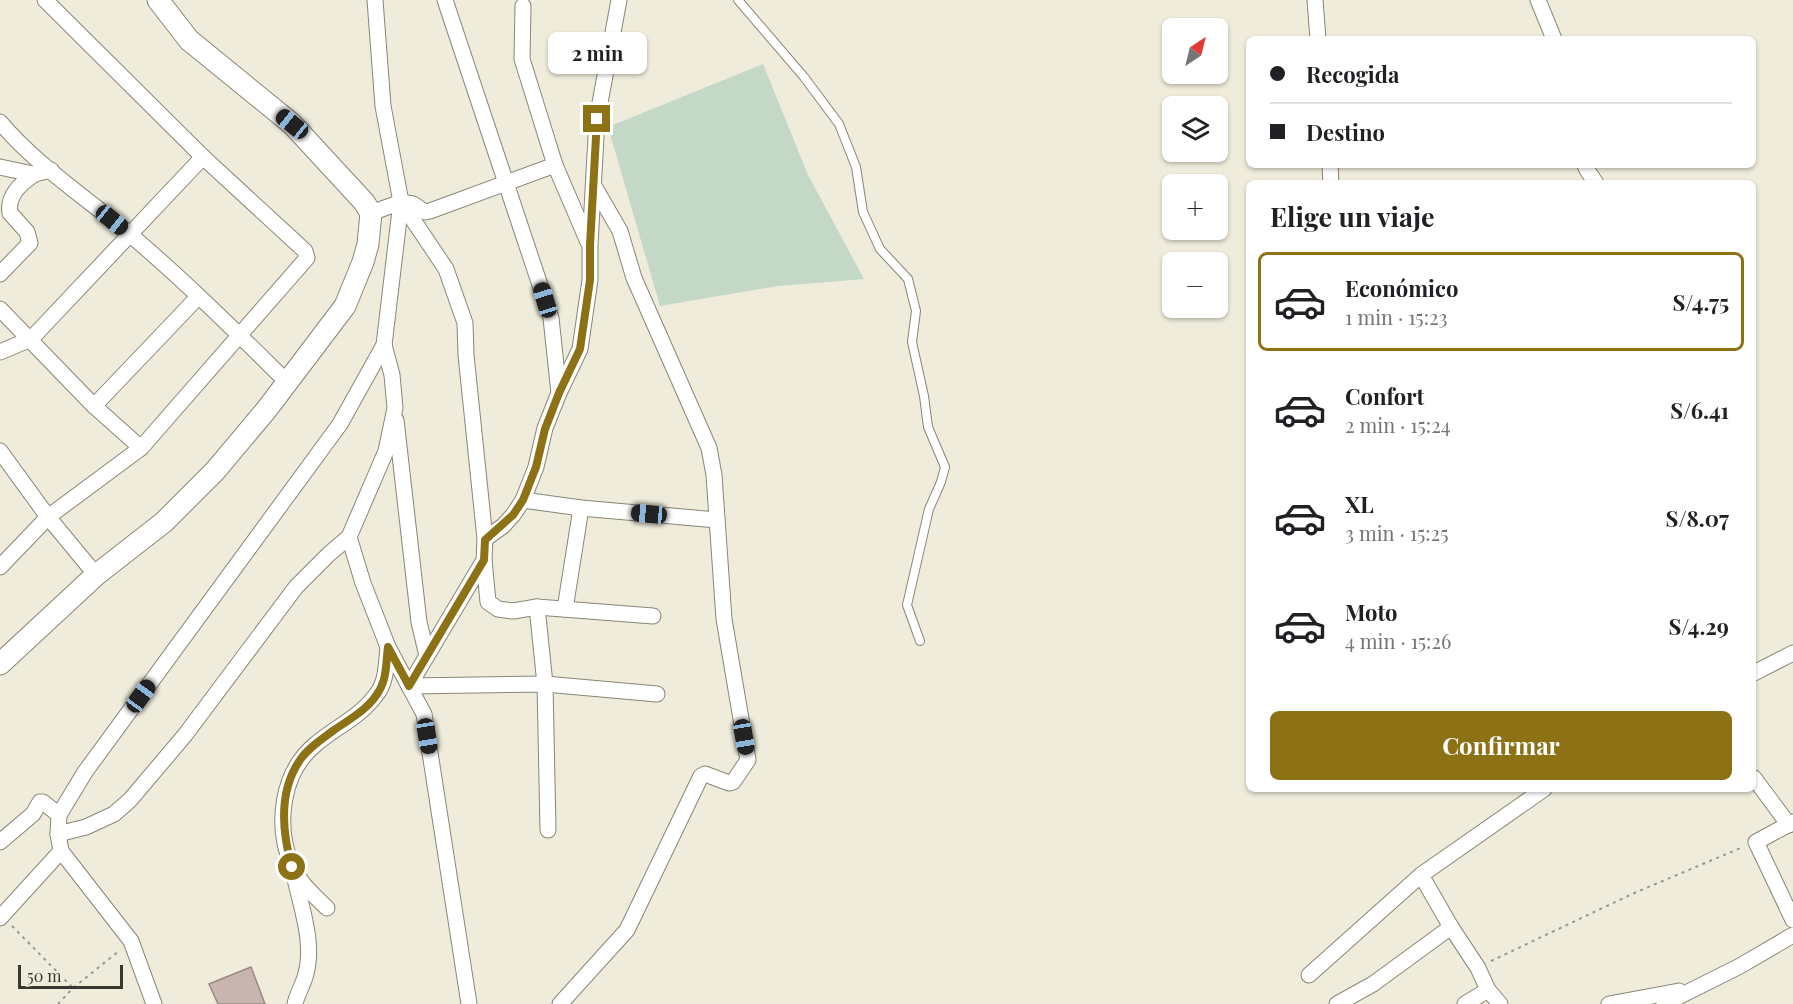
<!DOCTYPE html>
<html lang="es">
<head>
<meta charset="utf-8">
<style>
	body { margin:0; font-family:"Playfair Display",serif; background:#f2f2f2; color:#202124; height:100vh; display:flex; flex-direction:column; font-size:22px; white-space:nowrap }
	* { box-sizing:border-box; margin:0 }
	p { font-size:20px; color:#757577 }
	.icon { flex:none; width:33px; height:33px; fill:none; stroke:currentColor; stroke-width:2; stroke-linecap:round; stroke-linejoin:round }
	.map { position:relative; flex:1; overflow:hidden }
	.details { position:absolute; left:1246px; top:180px; width:510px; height:612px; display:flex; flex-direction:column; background:#fff; border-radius:9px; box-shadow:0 2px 4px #0004 }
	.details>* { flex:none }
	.banner { position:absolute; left:1246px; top:36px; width:510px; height:132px; border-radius:9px; box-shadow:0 2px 4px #0004; display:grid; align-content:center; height:132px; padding:0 24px; background:#fff }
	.needle { width:39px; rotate:35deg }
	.controls { position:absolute; left:1162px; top:18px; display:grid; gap:12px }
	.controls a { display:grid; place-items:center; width:66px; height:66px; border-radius:9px; background:#fff; box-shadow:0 2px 4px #0004; font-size:30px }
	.scale { position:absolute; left:18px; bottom:15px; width:105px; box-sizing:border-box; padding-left:6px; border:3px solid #383730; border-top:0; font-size:16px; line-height:21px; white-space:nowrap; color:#383730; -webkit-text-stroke:4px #efecdb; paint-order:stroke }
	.end { position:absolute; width:27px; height:27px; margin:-14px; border:8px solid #8c7215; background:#fff; box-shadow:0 0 0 3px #fff }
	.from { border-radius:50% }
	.bubble { position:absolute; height:42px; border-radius:9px; background:#fff; box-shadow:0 2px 4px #0004; font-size:20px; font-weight:700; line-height:42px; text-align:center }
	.car { position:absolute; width:18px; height:36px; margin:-18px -9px; border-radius:8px; box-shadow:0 0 4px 2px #0007; background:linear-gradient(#222 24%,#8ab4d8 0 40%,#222 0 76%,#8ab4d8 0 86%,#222 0) }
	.banner b { display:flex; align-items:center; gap:21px; height:57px; font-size:22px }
	.banner b+b { border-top:2px solid #e0e0e0 }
	.banner i { width:15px; height:15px; background:#202124 }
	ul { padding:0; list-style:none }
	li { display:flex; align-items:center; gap:18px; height:99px; margin:0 12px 9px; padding:0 12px; border:3px solid transparent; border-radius:9px }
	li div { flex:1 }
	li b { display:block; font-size:22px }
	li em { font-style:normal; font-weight:700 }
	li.on { border-color:#8c7215 }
	li>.icon { width:54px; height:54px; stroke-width:1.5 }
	h2 { padding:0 24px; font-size:27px; line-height:72px }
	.button { display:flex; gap:12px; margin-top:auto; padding:12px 24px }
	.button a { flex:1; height:69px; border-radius:9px; background:#8c7215; color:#fff; font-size:24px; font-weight:700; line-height:69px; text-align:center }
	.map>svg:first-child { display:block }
</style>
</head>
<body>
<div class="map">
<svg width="1793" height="1004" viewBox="0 0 1793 1004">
	<rect width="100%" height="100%" fill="#efecdb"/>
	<path fill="#c3d8c7" d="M 763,64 L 808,175 L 864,279 L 778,286 L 660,306 L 608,127 Z"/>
	<path fill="#c8b5b0" stroke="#9a8883" stroke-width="1.5" d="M 251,967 L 265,1004 L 218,1004 L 209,984 Z"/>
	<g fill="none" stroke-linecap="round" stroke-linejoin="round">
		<defs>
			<path id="lane" d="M 738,0 L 804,77 L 839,124 L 856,167 L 863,212 L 880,249 L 908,279 L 916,311 L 912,342 L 924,396 L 928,427 L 945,467 L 941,482 L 929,509 L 907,605 L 920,641"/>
			<g id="street">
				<path d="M 445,0 L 551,318 L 559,393"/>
				<path d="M 1315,0 L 1318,39"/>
				<path d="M 1538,0 L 1554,39"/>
				<path d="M 0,122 C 34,163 86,198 127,232 C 183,279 235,331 287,382"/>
				<path d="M 555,165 L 588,242"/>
				<path d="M 1330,165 L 1331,183"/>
				<path d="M 1585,165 L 1587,170 L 1596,183"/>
				<path d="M 0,167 L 33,174"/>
				<path d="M 401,202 L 413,204 L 425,212 L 430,211 L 555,165 L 522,59 L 523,6"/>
				<path d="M 371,213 L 401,202 L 446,269 L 465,323 L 466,355 L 485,539 L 484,560 L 409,686"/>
				<path d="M 0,274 L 30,243 L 27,232 L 10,213 C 7,197 20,184 32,176 C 37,172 45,172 51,170"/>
				<path d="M 0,309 L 94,406 L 141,448"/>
				<path d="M 0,352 L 31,339 L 203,157"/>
				<path d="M 94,406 L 198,297"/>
				<path d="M 396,420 L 419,622 L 427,656"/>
				<path d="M 0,451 L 48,517 L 96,575"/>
				<path d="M 523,500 L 581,508 L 717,520"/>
				<path d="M 349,537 L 363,583 L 388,647 L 424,714 L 469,1004"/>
				<path d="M 485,539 L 503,526 L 513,515 L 523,500 L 536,467 L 545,428 L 559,393 L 580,349 L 590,280 L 590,245 L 597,119 L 619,0"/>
				<path d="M 484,560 L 488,602 L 498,609 L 513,611 L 537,607 L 653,616"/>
				<path d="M 0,567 L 48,517 L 141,448 L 307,258 L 305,251 L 203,157 L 45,0"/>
				<path d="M 537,607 L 545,684 L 548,830"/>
				<path d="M 565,609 L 581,508"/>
				<path d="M 1754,673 L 1793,653"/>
				<path d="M 409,686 L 545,684 L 657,694"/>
				<path d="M 1754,778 L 1789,825"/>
				<path d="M 1793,822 L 1756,842 L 1793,920"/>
				<path d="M 58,834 L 86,827 L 114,814 L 130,800 L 185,735 L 296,587 L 329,554 L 349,537 L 386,451 L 395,408 L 392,375 L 384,345"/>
				<path d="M 0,842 L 33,814 L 40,802 L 43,802 L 59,815"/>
				<path d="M 327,908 C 314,895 300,884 292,866 C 275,826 281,772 316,744 C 336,727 360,717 376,695 C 387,682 386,663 388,647"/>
				<path d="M 0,918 L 61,851"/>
				<path d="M 1309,975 L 1421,875"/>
				<path d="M 154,1004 L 131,941 L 61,851 L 58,834 L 59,815 L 85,772 L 340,424 L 384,345 L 401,202 L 383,106 L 375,0"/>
				<path d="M 295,1004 C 297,994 302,987 305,977 C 315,946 302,910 295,879"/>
				<path d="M 560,1004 L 627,930 L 701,776 L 705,774 L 729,783 L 733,782 L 748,760 L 724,619 L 714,475 L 709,448 L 634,278 L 620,231 L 594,186"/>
				<path d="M 1337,1004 L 1373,984 L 1451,927"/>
				<path d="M 1465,1004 L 1488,990"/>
				<path d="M 1500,1004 L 1488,990 L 1478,968 L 1451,927 L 1421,875 L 1544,789"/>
				<path d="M 1609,1004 L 1679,991"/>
				<path d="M 1664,1004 L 1740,966 L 1793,935"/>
			</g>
			<path id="secondary" d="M 0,664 L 96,575 L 164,522 L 215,471 L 267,409 L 345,306 L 363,262 L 368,244 L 371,213 L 364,202 L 292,124 L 189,40 L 158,0"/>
		</defs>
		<use href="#lane" stroke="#888676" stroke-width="10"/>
		<use href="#street" stroke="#888676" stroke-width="17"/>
		<use href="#secondary" stroke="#888676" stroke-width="23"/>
		<g stroke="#99978b" stroke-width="2" stroke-dasharray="3 4.5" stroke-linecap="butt">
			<path d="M 12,926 L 73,988"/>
			<path d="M 1491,961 L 1632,894 L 1743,847"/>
			<path d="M 58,1004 L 73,988 L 119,951"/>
		</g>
		<use href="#lane" stroke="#fff" stroke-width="8"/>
		<use href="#street" stroke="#fff" stroke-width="15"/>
		<use href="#secondary" stroke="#fff" stroke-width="21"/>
	</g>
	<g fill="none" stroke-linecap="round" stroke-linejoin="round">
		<path stroke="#8c7215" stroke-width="8" d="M 292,867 C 282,832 278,792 300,760 C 308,748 322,739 334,730 C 350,719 369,709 379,691 C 387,678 386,661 388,647 L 409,686 L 484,560 L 485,540 L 513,515 L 523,500 L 536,467 L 545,429 L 559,393 L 580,349 L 590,280 L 590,245 L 597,119"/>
	</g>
</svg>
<div class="controls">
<a><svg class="needle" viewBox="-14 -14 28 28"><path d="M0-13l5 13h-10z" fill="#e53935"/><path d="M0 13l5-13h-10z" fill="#757577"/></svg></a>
<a><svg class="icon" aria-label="layers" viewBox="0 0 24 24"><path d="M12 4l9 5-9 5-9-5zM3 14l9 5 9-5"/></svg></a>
<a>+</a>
<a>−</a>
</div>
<div class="scale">50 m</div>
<i class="end from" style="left:292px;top:867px"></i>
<i class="end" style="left:597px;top:119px"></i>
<div class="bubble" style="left:548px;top:32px;width:99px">2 min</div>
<i class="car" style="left:292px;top:124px;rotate:309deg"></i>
<i class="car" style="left:112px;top:220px;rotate:129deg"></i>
<i class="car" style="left:545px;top:300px;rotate:343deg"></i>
<i class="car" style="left:649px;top:514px;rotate:275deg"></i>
<i class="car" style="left:141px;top:696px;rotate:36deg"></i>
<i class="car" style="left:427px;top:736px;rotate:171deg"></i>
<i class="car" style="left:744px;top:737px;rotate:170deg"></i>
<div class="banner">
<b><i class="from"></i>Recogida</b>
<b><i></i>Destino</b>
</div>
<section class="details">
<h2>Elige un viaje</h2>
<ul>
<li class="on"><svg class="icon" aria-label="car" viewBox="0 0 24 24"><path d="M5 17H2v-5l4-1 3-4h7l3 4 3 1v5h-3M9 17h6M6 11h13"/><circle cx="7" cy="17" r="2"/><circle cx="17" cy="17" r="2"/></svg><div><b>Económico</b><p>1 min · 15:23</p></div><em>S/4.75</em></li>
<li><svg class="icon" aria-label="car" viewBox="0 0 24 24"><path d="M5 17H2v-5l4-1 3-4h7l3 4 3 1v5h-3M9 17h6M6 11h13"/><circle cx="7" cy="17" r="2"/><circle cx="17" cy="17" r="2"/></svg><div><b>Confort</b><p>2 min · 15:24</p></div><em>S/6.41</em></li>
<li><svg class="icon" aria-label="car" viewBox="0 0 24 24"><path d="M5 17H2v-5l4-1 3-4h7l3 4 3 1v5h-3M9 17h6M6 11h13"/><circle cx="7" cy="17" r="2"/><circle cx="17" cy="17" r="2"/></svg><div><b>XL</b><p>3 min · 15:25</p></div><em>S/8.07</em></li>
<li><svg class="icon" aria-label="car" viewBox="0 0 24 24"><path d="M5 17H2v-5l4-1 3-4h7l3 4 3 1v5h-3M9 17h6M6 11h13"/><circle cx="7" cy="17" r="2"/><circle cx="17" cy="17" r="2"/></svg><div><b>Moto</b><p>4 min · 15:26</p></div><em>S/4.29</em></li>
</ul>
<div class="button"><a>Confirmar</a></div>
</section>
</div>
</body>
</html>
